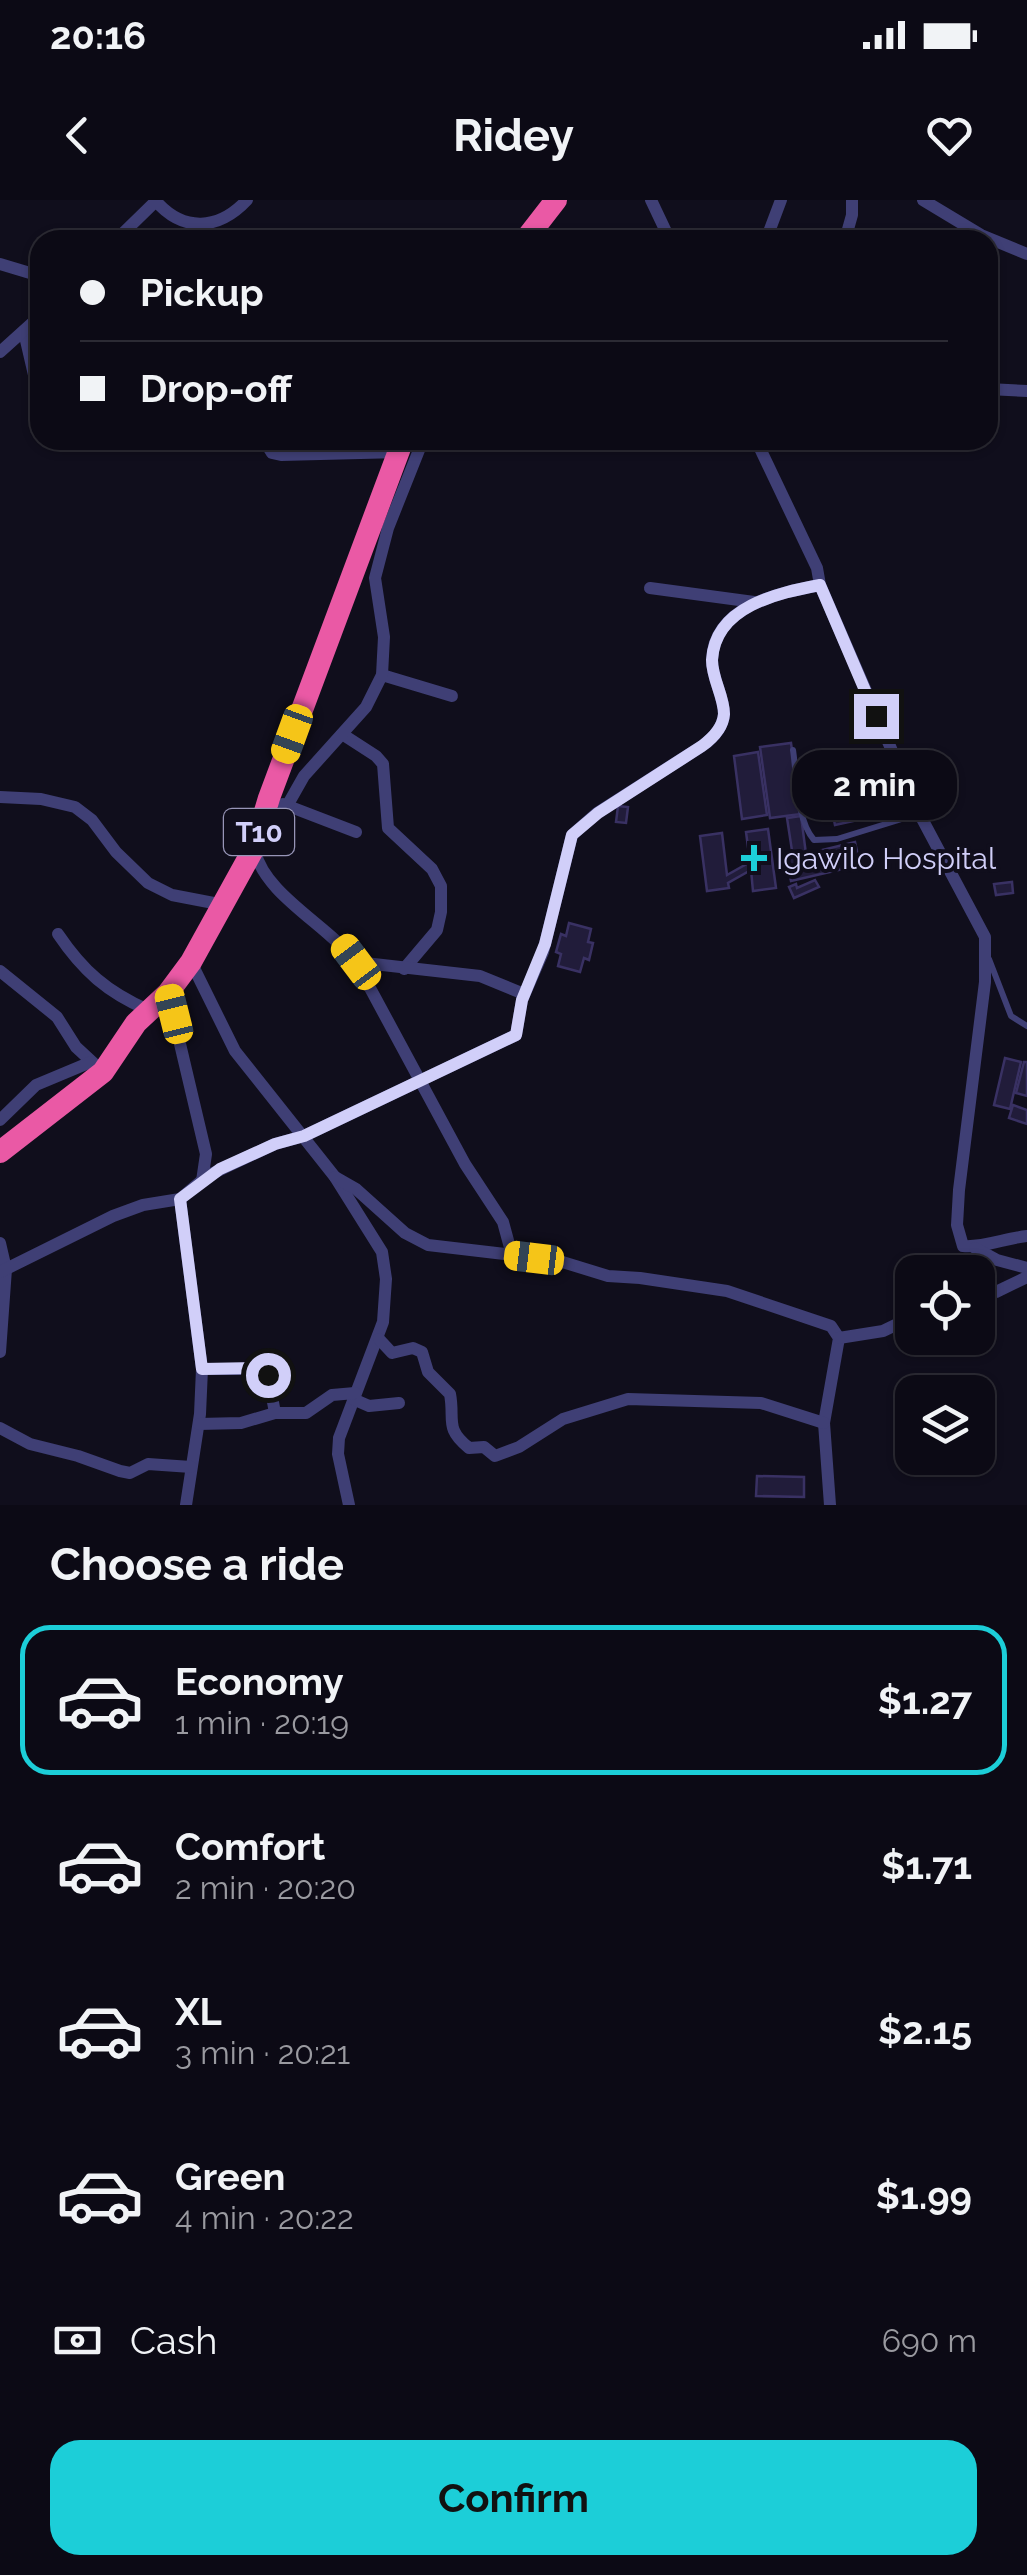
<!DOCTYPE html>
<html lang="en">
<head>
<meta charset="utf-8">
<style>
	body { margin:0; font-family:Raleway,sans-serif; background:#1a1822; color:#f1f3f6; height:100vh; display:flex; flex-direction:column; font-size:38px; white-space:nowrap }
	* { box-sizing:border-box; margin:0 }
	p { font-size:32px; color:#9a9aa0 }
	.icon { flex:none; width:55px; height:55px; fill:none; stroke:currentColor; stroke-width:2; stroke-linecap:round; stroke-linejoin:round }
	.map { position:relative; height:1305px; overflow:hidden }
	.panel { display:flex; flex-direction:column; background:#0c0a15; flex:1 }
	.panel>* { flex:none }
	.hud { position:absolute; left:30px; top:30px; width:968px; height:220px; border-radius:30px; box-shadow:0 2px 8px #0004,0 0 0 2px #2c2b34; display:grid; align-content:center; height:220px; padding:0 50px; background:#0c0a15 }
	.fabs { position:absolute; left:895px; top:1055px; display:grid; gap:20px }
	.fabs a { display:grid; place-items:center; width:100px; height:100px; border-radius:20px; background:#0c0a15; box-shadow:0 2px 8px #0004,0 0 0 2px #2c2b34; font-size:50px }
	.end { position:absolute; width:45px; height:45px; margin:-22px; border:12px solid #d1cff9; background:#111; box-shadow:0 0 0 5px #111 }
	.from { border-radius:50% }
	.bubble { position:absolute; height:70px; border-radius:30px; background:#0c0a15; box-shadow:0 2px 8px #0004,0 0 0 2px #2c2b34; font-size:32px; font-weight:700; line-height:70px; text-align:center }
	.car { position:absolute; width:30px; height:60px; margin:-30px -15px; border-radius:12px; box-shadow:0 0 8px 2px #0007; background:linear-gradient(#f5c518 24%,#345 0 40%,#f5c518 0 76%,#345 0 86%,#f5c518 0) }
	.hud b { display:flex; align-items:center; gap:35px; height:95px; font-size:38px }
	.hud b+b { border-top:2px solid #2c2b34 }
	.hud i { width:25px; height:25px; background:#f1f3f6 }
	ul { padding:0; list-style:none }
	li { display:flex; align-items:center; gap:30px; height:150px; margin:0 20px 15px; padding:0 30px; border:5px solid transparent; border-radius:30px }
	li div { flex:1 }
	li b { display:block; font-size:38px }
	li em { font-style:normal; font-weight:700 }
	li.on { border-color:#1cced8 }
	li>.icon { width:90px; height:90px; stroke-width:1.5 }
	h2 { padding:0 50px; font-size:45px; line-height:120px }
	.pay { display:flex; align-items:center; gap:25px; height:110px; padding:0 50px; font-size:38px }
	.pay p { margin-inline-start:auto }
	.primary-button { display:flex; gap:20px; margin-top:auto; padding:20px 50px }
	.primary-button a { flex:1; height:115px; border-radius:30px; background:#1cced8; color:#111; font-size:40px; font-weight:700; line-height:115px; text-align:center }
	.status { display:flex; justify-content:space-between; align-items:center; height:70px; padding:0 50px; background:#0c0a15; direction:ltr }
	.status svg { height:28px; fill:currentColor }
	header { display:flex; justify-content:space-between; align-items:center; height:130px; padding:0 50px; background:#0c0a15; font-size:45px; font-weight:700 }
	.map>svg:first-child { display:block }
</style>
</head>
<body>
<div class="status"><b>20:16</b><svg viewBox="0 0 49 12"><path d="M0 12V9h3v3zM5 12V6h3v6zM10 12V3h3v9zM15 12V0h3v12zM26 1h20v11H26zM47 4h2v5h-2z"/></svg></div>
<header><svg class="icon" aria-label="back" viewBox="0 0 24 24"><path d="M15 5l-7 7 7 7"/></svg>Ridey<svg class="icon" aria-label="heart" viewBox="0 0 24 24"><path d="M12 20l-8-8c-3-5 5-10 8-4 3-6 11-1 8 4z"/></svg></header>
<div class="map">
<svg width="1027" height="1305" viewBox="0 0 1027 1305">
	<rect width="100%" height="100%" fill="#100e1c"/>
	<g fill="#211c3a" stroke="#393163" stroke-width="2.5">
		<path d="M 791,543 L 801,614 L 770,618 L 760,547 Z"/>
		<path d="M 758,552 L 767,615 L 742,619 L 734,556 Z"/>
		<path d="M 857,570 L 867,618 L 835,625 L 825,577 Z"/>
		<path d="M 618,606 L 628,607 L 626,623 L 616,622 Z"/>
		<path d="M 801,616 L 806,654 L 855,642 L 860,665 L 791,681 L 786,659 L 793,657 L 787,618 Z"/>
		<path d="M 768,629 L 776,688 L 753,691 L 751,670 L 728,683 L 729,688 L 707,691 L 700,636 L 722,633 L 727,675 L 750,662 L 746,632 Z"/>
		<path d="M 815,680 L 819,687 L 794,698 L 789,687 L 796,684 L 797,688 Z"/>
		<path d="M 1012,682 L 1013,693 L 996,695 L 994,684 Z"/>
		<path d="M 569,723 L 591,729 L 588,742 L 593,743 L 589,760 L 584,758 L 580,772 L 558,766 L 561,754 L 556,752 L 561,734 L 566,736 Z"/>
		<path d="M 1005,858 L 1021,862 L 1010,909 L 994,905 Z"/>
		<path d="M 1024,862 L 1027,862 L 1027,896 L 1016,893 Z"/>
		<path d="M 1013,905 L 1027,910 L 1027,924 L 1009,918 Z"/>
		<path d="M 757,1276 L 804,1277 L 804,1297 L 756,1296 Z"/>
	</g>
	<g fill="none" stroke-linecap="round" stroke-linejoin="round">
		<g stroke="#3f3f75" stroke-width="6">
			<path d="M 793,550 C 797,576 796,619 814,640 L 837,639 L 918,614"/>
			<path d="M 989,759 L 1011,816 L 1027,826"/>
		</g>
		<g stroke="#3f3f75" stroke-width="12">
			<path d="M 155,0 C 183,33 219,30 247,0"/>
			<path d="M 651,0 L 670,40"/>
			<path d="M 923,0 L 981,35 L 1027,54"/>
			<path d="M 116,40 L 157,0"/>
			<path d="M 766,40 L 781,0"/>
			<path d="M 845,40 L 852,15 L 852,0"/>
			<path d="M 0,64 L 40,76"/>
			<path d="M 24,132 L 34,175 L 40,185"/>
			<path d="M 0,152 L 40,116"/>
			<path d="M 988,189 L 1027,191"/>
			<path d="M 264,240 L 272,253 L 281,255 L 400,252"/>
			<path d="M 756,240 L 817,368 L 820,385 L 919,613 L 985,737 L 985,782 L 959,990 L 957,1025 L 963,1046 C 981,1048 1007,1038 1027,1036"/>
			<path d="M 650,388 L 754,402"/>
			<path d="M 382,475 L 452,496"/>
			<path d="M 342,534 L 376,556 L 383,564 L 388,628 L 432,669 L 441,686 L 441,712 L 437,730 L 404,769"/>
			<path d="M 0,597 L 41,599 L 75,607 L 92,620 L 116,652 L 148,683 L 172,695 L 224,705"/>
			<path d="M 283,604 L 356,632"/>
			<path d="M 287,606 L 304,576 L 366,507 L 382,475 L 384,437 L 375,378 L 388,328 L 423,240"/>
			<path d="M 255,651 C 265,695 328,725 356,762 L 465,964 L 503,1022 L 512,1055"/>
			<path d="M 58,734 C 83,771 107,792 148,810"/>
			<path d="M 191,762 L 235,851 L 335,977 L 382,1052 L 386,1079 L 383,1122 L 339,1238 L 338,1254 L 349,1305"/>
			<path d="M 356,762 L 480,776 L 524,794"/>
			<path d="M 0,771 L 57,817 L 76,847 L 103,872"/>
			<path d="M 168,793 L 206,954 L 202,981"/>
			<path d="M 0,920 L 36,885 L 91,862"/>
			<path d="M 335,977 L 356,989 L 405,1033 L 428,1045 L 556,1060 L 608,1076 L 640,1078 L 727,1091 L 831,1126 L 839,1138 L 824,1223 L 830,1305"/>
			<path d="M 180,999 L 202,1169 L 200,1214 L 186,1305"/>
			<path d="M 0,1043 L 6,1069 L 0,1152"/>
			<path d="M 975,1048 L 997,1060 L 1027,1068"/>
			<path d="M 0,1072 L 113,1016 L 143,1005 L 180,999 L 207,976 L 275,944 L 304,936 L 516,835 L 522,800 L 543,752 L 572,635 L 597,613 L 702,546 C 713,538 723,528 724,514 C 724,496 712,479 712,460 C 714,406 778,393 820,385"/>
			<path d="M 978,1097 L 996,1092 L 1027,1077"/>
			<path d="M 839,1138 L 883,1131 L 912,1117"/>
			<path d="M 379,1139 L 392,1153 L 413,1148 L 422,1152 L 428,1172 L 450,1194 C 455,1220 444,1228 469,1248 L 484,1247 L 495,1256 L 519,1247 L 563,1219 L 628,1199 L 761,1203 L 824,1223"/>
			<path d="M 202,1169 L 263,1169 L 268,1175 L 275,1213"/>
			<path d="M 353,1199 L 369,1206 L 399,1203"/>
			<path d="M 199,1224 L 241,1223 L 275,1213 L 306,1213 L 332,1195 L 355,1193"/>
			<path d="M 0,1228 L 30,1244 L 78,1256 L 120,1271 L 130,1273 L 148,1264 L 191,1267"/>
		</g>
		<g stroke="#ea59a5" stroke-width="22">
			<path d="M 525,40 L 556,0"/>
			<path d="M 0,952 L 103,872 L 136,823 L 168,793 L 191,762 L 254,648 L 269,598 L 403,240"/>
		</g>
	</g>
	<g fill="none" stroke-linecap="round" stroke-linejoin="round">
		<path stroke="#d1cff9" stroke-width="12" d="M 268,1175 L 257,1168 L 202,1169 L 180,999 L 220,969 L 275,944 L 304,936 L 516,835 L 522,800 L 545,744 L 572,635 L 598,613 L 702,546 C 713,538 723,528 724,514 C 724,496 712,479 712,460 C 715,406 778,393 820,385 L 876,516"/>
	</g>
	<path fill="#1cced8" stroke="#100e1c" stroke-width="4" d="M749 643h10v10h10v10h-10v10h-10v-10h-10v-10h10z"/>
	<g text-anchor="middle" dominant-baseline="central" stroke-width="8" stroke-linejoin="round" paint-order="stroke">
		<rect fill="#100e1c" stroke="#9795b7" stroke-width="2.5" x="224" y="609" width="70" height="46" rx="8"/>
		<g font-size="28" font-weight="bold" fill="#d1cff9">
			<text x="259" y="632">T10</text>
		</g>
		<g font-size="30" fill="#d1cff9" stroke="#100e1c" text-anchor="start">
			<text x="776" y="658">Igawilo Hospital</text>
		</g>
	</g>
</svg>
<div class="fabs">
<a><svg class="icon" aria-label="locate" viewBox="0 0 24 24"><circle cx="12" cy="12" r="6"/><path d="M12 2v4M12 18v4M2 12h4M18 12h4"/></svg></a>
<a><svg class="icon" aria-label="layers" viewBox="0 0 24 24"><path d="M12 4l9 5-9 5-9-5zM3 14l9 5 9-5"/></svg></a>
</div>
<i class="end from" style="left:268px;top:1175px"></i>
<i class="end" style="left:876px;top:516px"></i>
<div class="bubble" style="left:792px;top:550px;width:165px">2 min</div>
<i class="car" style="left:292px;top:534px;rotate:200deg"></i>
<i class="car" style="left:356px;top:762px;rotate:323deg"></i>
<i class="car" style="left:174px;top:814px;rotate:346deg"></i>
<i class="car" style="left:534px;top:1058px;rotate:277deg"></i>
<div class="hud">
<b><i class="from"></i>Pickup</b>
<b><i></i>Drop-off</b>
</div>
</div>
<section class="panel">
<h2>Choose a ride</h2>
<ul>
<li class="on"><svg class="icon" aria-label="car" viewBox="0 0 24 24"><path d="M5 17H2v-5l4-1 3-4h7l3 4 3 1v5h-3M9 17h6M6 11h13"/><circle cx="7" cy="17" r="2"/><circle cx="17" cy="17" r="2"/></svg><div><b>Economy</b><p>1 min · 20:19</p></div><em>$1.27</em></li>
<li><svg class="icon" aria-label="car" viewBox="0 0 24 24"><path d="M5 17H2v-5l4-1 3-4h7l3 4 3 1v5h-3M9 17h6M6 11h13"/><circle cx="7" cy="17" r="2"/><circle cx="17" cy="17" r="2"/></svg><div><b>Comfort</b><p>2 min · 20:20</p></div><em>$1.71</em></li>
<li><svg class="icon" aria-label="car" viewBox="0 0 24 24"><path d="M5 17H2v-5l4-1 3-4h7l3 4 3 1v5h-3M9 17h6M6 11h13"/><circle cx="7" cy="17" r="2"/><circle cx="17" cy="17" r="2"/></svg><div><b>XL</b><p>3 min · 20:21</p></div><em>$2.15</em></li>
<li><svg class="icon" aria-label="car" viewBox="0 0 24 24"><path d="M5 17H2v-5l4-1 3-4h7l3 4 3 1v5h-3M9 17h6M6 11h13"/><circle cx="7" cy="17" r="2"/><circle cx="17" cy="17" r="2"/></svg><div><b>Green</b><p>4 min · 20:22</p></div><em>$1.99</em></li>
</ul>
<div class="pay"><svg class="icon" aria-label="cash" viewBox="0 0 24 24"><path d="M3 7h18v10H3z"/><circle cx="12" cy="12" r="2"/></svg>Cash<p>690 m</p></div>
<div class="primary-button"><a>Confirm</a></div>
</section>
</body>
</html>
